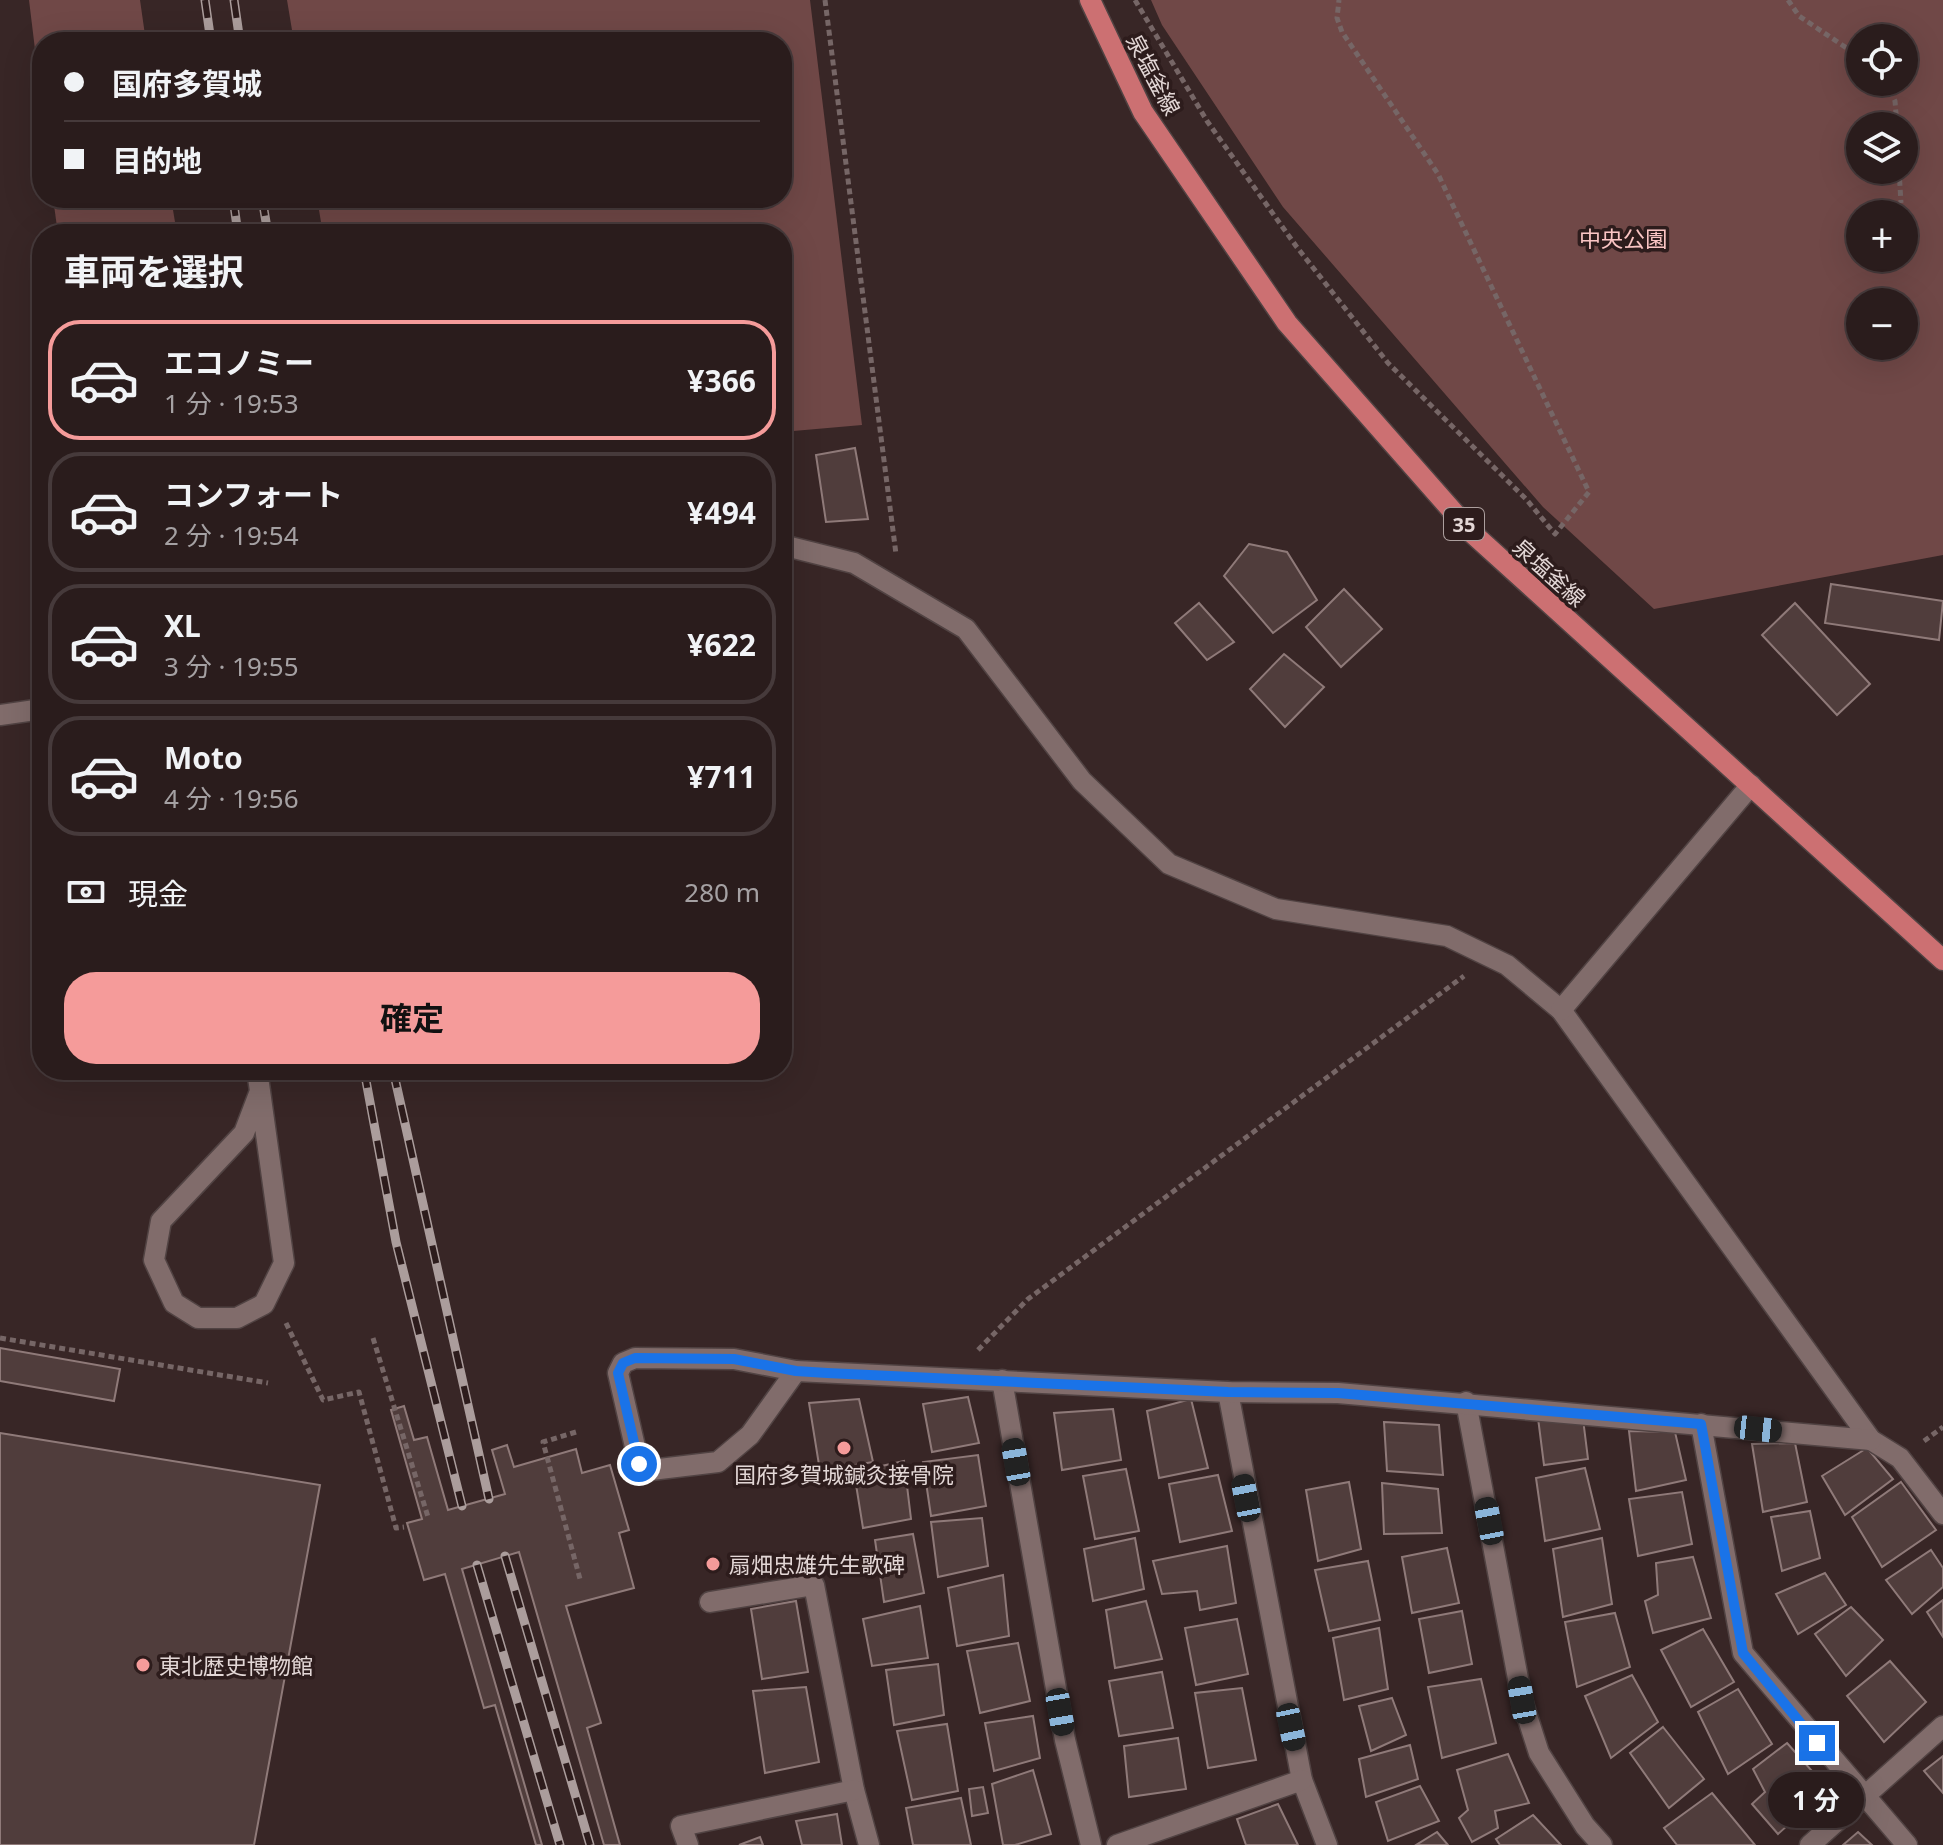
<!DOCTYPE html>
<html lang="ja">
<head>
<meta charset="utf-8">
<style>
	body { margin:0; font-family:"Noto Sans","Noto Sans JP",sans-serif; background:#322525; color:#f1f3f6; height:100vh; display:flex; flex-direction:column; font-size:30px; white-space:nowrap }
	* { box-sizing:border-box; margin:0 }
	p { font-size:26px; color:#a5a1a3 }
	.icon { flex:none; width:44px; height:44px; fill:none; stroke:currentColor; stroke-width:2; stroke-linecap:round; stroke-linejoin:round }
	.map { position:relative; flex:1; overflow:hidden }
	.drawer { position:absolute; left:32px; top:224px; width:760px; height:856px; display:flex; flex-direction:column; background:#2a1c1c; border-radius:32px; box-shadow:0 8px 32px #0002,0 0 0 2px #463a3b }
	.drawer>* { flex:none }
	.hud { position:absolute; left:32px; top:32px; width:760px; height:176px; border-radius:32px; box-shadow:0 8px 32px #0002,0 0 0 2px #463a3b; display:grid; align-content:center; height:176px; padding:0 32px; background:#2a1c1c }
	.tools { position:absolute; left:1846px; top:24px; display:grid; gap:16px }
	.tools a { display:grid; place-items:center; width:72px; height:72px; border-radius:50%; background:#2a1c1c; box-shadow:0 8px 32px #0002,0 0 0 2px #463a3b; font-size:40px }
	.end { position:absolute; width:36px; height:36px; margin:-18px; border:10px solid #1a73e8; background:#fff; box-shadow:0 0 0 4px #fff }
	.from { border-radius:50% }
	.bubble { position:absolute; height:56px; border-radius:28px; background:#2a1c1c; box-shadow:0 8px 32px #0002,0 0 0 2px #463a3b; font-size:26px; font-weight:700; line-height:56px; text-align:center }
	.car { position:absolute; width:24px; height:48px; margin:-24px -12px; border-radius:10px; box-shadow:0 0 6px 2px #0007; background:linear-gradient(#222 24%,#8ab4d8 0 40%,#222 0 76%,#8ab4d8 0 86%,#222 0) }
	.hud b { display:flex; align-items:center; gap:28px; height:76px; font-size:30px }
	.hud b+b { border-top:2px solid #463a3b }
	.hud i { width:20px; height:20px; background:#f1f3f6 }
	ul { padding:0; list-style:none }
	li { display:flex; align-items:center; gap:24px; height:120px; margin:0 16px 12px; padding:0 16px; border:4px solid #463a3b; border-radius:32px }
	li div { flex:1 }
	li b { display:block; font-size:30px }
	li em { font-style:normal; font-weight:700 }
	li.selected { border-color:#f59b9a }
	li>.icon { width:72px; height:72px; stroke-width:1.5 }
	h2 { padding:0 32px; font-size:36px; line-height:96px }
	.pay { display:flex; align-items:center; gap:20px; height:88px; padding:0 32px; font-size:30px }
	.pay p { margin-inline-start:auto }
	.primary-button { display:flex; gap:16px; margin-top:auto; padding:16px 32px }
	.primary-button a { flex:1; height:92px; border-radius:32px; background:#f59b9a; color:#111; font-size:32px; font-weight:700; line-height:92px; text-align:center }
	.map>svg:first-child { display:block }
</style>
</head>
<body>
<div class="map">
<svg width="1943" height="1845" viewBox="0 0 1943 1845">
	<rect width="100%" height="100%" fill="#382626"/>
	<g fill="#704847" fill-rule="evenodd">
		<path d="M 29,0 L 140,0 L 146,42 L 42,42 L 42,107 Z"/>
		<path d="M 287,0 L 810,0 L 862,425 L 782,432 L 782,234 L 323,234 L 317,198 L 782,198 L 782,42 L 294,42 Z"/>
		<path d="M 1151,0 L 1943,0 L 1943,555 L 1654,609 L 1543,507 L 1283,207 L 1162,25 ZM 1904,38 L 1904,82 L 1860,82 L 1860,38 ZM 1904,126 L 1904,170 L 1860,170 L 1860,126 ZM 1904,214 L 1904,258 L 1860,258 L 1860,214 ZM 1860,302 L 1904,302 L 1904,346 L 1860,346 Z"/>
		<path d="M 53,198 L 171,198 L 177,234 L 58,234 Z"/>
	</g>
	<g fill="#503d3c" stroke="#8f7a79" stroke-width="2">
		<path d="M 855,448 L 868,519 L 826,522 L 816,455 Z"/>
		<path d="M 1249,544 L 1287,552 L 1317,600 L 1273,633 L 1224,576 Z"/>
		<path d="M 1831,584 L 1943,601 L 1939,640 L 1825,623 Z"/>
		<path d="M 1344,589 L 1382,629 L 1341,667 L 1306,627 Z"/>
		<path d="M 1199,603 L 1234,642 L 1207,660 L 1175,623 Z"/>
		<path d="M 1795,603 L 1870,684 L 1837,715 L 1762,635 Z"/>
		<path d="M 1284,654 L 1324,687 L 1285,727 L 1250,689 Z"/>
		<path d="M 0,1348 L 120,1369 L 114,1401 L 0,1381 Z"/>
		<path d="M 968,1397 L 979,1443 L 932,1452 L 923,1404 Z"/>
		<path d="M 859,1399 L 873,1462 L 820,1471 L 809,1403 Z"/>
		<path d="M 1191,1399 L 1208,1468 L 1159,1478 L 1147,1411 Z"/>
		<path d="M 404,1406 L 414,1440 L 427,1437 L 448,1510 L 505,1494 L 492,1450 L 507,1445 L 514,1467 L 576,1449 L 582,1473 L 610,1465 L 629,1530 L 619,1533 L 634,1588 L 566,1606 L 601,1723 L 587,1728 L 620,1845 L 604,1845 L 519,1552 L 462,1569 L 542,1845 L 536,1845 L 495,1705 L 484,1708 L 445,1574 L 424,1580 L 407,1523 L 422,1519 L 391,1410 Z"/>
		<path d="M 1113,1409 L 1121,1460 L 1062,1470 L 1054,1413 Z"/>
		<path d="M 1538,1418 L 1583,1419 L 1588,1459 L 1544,1465 Z"/>
		<path d="M 1384,1422 L 1439,1425 L 1443,1475 L 1387,1471 Z"/>
		<path d="M 1629,1431 L 1675,1432 L 1686,1480 L 1636,1491 Z"/>
		<path d="M 0,1433 L 320,1485 L 254,1845 L 0,1845 Z"/>
		<path d="M 1795,1443 L 1807,1502 L 1763,1512 L 1752,1444 Z"/>
		<path d="M 1867,1448 L 1893,1479 L 1845,1515 L 1822,1476 Z"/>
		<path d="M 978,1455 L 986,1506 L 931,1516 L 923,1462 Z"/>
		<path d="M 904,1461 L 911,1519 L 863,1528 L 854,1472 Z"/>
		<path d="M 1585,1468 L 1600,1529 L 1545,1541 L 1536,1478 Z"/>
		<path d="M 1126,1469 L 1139,1531 L 1095,1539 L 1083,1476 Z"/>
		<path d="M 1218,1475 L 1232,1531 L 1180,1542 L 1169,1484 Z"/>
		<path d="M 1349,1482 L 1361,1549 L 1318,1561 L 1306,1490 Z"/>
		<path d="M 1901,1482 L 1936,1530 L 1882,1567 L 1852,1517 Z"/>
		<path d="M 1382,1483 L 1438,1489 L 1442,1533 L 1384,1534 Z"/>
		<path d="M 1682,1492 L 1692,1544 L 1638,1556 L 1629,1499 Z"/>
		<path d="M 1810,1511 L 1820,1558 L 1782,1571 L 1771,1517 Z"/>
		<path d="M 982,1518 L 988,1566 L 938,1577 L 931,1522 Z"/>
		<path d="M 913,1534 L 924,1593 L 884,1602 L 875,1540 Z"/>
		<path d="M 1135,1538 L 1144,1589 L 1093,1601 L 1084,1549 Z"/>
		<path d="M 1602,1538 L 1612,1604 L 1563,1617 L 1553,1549 Z"/>
		<path d="M 1227,1546 L 1236,1603 L 1200,1610 L 1197,1591 L 1162,1594 L 1153,1561 Z"/>
		<path d="M 1447,1548 L 1459,1603 L 1412,1613 L 1402,1557 Z"/>
		<path d="M 1931,1550 L 1943,1568 L 1943,1587 L 1912,1614 L 1886,1580 Z"/>
		<path d="M 1693,1557 L 1711,1618 L 1653,1633 L 1645,1601 L 1658,1595 L 1656,1563 Z"/>
		<path d="M 1368,1561 L 1380,1620 L 1329,1631 L 1315,1570 Z"/>
		<path d="M 1825,1573 L 1846,1605 L 1798,1634 L 1776,1594 Z"/>
		<path d="M 1003,1575 L 1009,1636 L 957,1646 L 948,1588 Z"/>
		<path d="M 1943,1600 L 1943,1637 L 1927,1612 Z"/>
		<path d="M 796,1601 L 808,1672 L 762,1679 L 751,1609 Z"/>
		<path d="M 1146,1601 L 1162,1659 L 1115,1668 L 1106,1610 Z"/>
		<path d="M 920,1606 L 928,1658 L 872,1666 L 863,1619 Z"/>
		<path d="M 1851,1607 L 1883,1640 L 1846,1676 L 1815,1634 Z"/>
		<path d="M 1462,1611 L 1472,1664 L 1429,1673 L 1419,1619 Z"/>
		<path d="M 1615,1613 L 1630,1667 L 1577,1687 L 1565,1622 Z"/>
		<path d="M 1237,1619 L 1248,1674 L 1196,1685 L 1185,1628 Z"/>
		<path d="M 1379,1628 L 1388,1689 L 1344,1700 L 1333,1638 Z"/>
		<path d="M 1703,1629 L 1734,1682 L 1691,1707 L 1661,1650 Z"/>
		<path d="M 1018,1643 L 1030,1701 L 980,1713 L 967,1651 Z"/>
		<path d="M 1890,1661 L 1926,1702 L 1884,1742 L 1847,1696 Z"/>
		<path d="M 938,1664 L 944,1715 L 894,1725 L 886,1670 Z"/>
		<path d="M 1162,1672 L 1173,1728 L 1119,1736 L 1109,1681 Z"/>
		<path d="M 1632,1675 L 1658,1722 L 1611,1758 L 1585,1696 Z"/>
		<path d="M 1481,1679 L 1496,1743 L 1442,1758 L 1428,1687 Z"/>
		<path d="M 806,1687 L 819,1762 L 765,1773 L 753,1691 Z"/>
		<path d="M 1242,1688 L 1256,1760 L 1208,1768 L 1195,1693 Z"/>
		<path d="M 1738,1689 L 1772,1744 L 1728,1774 L 1698,1712 Z"/>
		<path d="M 1392,1698 L 1406,1735 L 1371,1751 L 1359,1706 Z"/>
		<path d="M 1033,1716 L 1040,1758 L 994,1771 L 985,1723 Z"/>
		<path d="M 947,1724 L 958,1791 L 912,1800 L 897,1731 Z"/>
		<path d="M 1663,1727 L 1704,1779 L 1669,1808 L 1630,1753 Z"/>
		<path d="M 1178,1738 L 1186,1789 L 1129,1797 L 1124,1746 Z"/>
		<path d="M 1787,1743 L 1828,1789 L 1778,1834 L 1752,1804 L 1765,1792 L 1753,1769 Z"/>
		<path d="M 1410,1745 L 1418,1779 L 1366,1797 L 1359,1759 Z"/>
		<path d="M 1508,1754 L 1529,1803 L 1495,1811 L 1498,1828 L 1472,1842 L 1459,1818 L 1468,1810 L 1457,1770 Z"/>
		<path d="M 1943,1756 L 1943,1793 L 1924,1771 Z"/>
		<path d="M 1033,1770 L 1051,1834 L 1015,1845 L 1003,1845 L 992,1784 Z"/>
		<path d="M 1420,1786 L 1439,1821 L 1388,1841 L 1376,1802 Z"/>
		<path d="M 983,1787 L 988,1813 L 972,1816 L 969,1789 Z"/>
		<path d="M 1712,1793 L 1755,1845 L 1677,1845 L 1664,1828 Z"/>
		<path d="M 961,1798 L 971,1845 L 913,1845 L 906,1808 Z"/>
		<path d="M 1278,1804 L 1298,1845 L 1246,1845 L 1237,1819 Z"/>
		<path d="M 837,1814 L 842,1845 L 802,1845 L 796,1821 Z"/>
		<path d="M 1533,1815 L 1561,1845 L 1500,1845 L 1496,1839 Z"/>
		<path d="M 1437,1832 L 1448,1845 L 1416,1845 Z"/>
		<path d="M 1858,1832 L 1872,1845 L 1843,1845 Z"/>
		<path d="M 760,1837 L 763,1845 L 739,1845 Z"/>
	</g>
	<g fill="none" stroke-linecap="round" stroke-linejoin="round">
		<defs>
			<g id="street">
				<path d="M 782,545 L 854,563 L 966,629 L 1082,781 L 1169,864 L 1276,909 L 1447,936 L 1507,965 L 1561,1010 L 1871,1440 L 1900,1458 L 1943,1514"/>
				<path d="M 0,715 L 42,709"/>
				<path d="M 257,1070 L 259,1084 L 284,1263 L 264,1304 L 237,1318 L 198,1318 L 174,1303 L 154,1260 L 161,1221 L 244,1133 L 260,1091"/>
				<path d="M 635,1358 L 734,1359 L 796,1371 L 750,1435 L 718,1462 L 651,1470 L 639,1464 L 618,1373 L 623,1363 Z"/>
				<path d="M 1002,1380 L 1065,1740 L 1091,1845"/>
				<path d="M 1228,1392 L 1302,1780 L 1327,1845"/>
				<path d="M 1466,1402 L 1522,1700 L 1539,1753 L 1585,1826 L 1602,1845"/>
				<path d="M 1701,1424 L 1743,1653 L 1907,1845"/>
				<path d="M 710,1602 L 814,1585 L 854,1790 L 869,1845"/>
				<path d="M 688,1845 L 681,1826 L 854,1790"/>
				<path d="M 1117,1845 L 1302,1780"/>
				<path d="M 1810,1845 L 1943,1726"/>
			</g>
			<g id="secondary">
				<path d="M 1561,1010 L 1751,785"/>
				<path d="M 796,1371 L 1228,1392 L 1338,1393 L 1871,1440"/>
			</g>
			<path id="primary" d="M 1090,0 L 1143,112 L 1287,323 L 1471,532 L 1943,960"/>
		</defs>
		<use href="#street" stroke="#514343" stroke-width="23"/>
		<use href="#secondary" stroke="#514343" stroke-width="23"/>
		<use href="#primary" stroke="#514343" stroke-width="23"/>
		<g stroke="#766666" stroke-width="5" stroke-dasharray="6 4" stroke-linecap="butt">
			<path d="M 825,0 L 896,554"/>
			<path d="M 1135,0 L 1207,121 L 1296,246 L 1388,363 L 1526,499 L 1555,534 L 1589,492 L 1438,174 L 1342,32 L 1337,18 L 1339,0"/>
			<path d="M 1788,0 L 1799,16 L 1860,57"/>
			<path d="M 1885,82 L 1895,101 L 1897,126"/>
			<path d="M 1899,170 L 1901,203"/>
			<path d="M 286,1323 L 323,1400 L 359,1392 L 396,1528 L 404,1527"/>
			<path d="M 0,1338 L 268,1383"/>
			<path d="M 373,1338 L 428,1517"/>
			<path d="M 978,1350 L 1028,1299 L 1464,976"/>
			<path d="M 576,1432 L 543,1442 L 580,1579"/>
			<path d="M 1924,1441 L 1943,1427"/>
		</g>
		<use href="#street" stroke="#816c6b" stroke-width="20"/>
		<use href="#secondary" stroke="#816c6b" stroke-width="20"/>
		<use href="#primary" stroke="#cc7072" stroke-width="20"/>
		<defs>
			<g id="rail">
				<path d="M 205,0 L 211,42"/>
				<path d="M 234,0 L 240,42"/>
				<path d="M 233,198 L 238,234"/>
				<path d="M 262,198 L 268,234"/>
				<path d="M 364,1070 L 396,1242 L 462,1506"/>
				<path d="M 393,1070 L 489,1499"/>
				<path d="M 505,1556 L 590,1845"/>
				<path d="M 477,1565 L 560,1845"/>
			</g>
		</defs>
		<use href="#rail" stroke="#ab9d9c" stroke-width="9"/>
		<use href="#rail" stroke="#2d1c1c" stroke-width="6" stroke-dasharray="18" stroke-linecap="butt"/>
	</g>
	<g fill="none" stroke-linecap="round" stroke-linejoin="round">
		<path stroke="#1a73e8" stroke-width="10" d="M 639,1464 L 618,1373 L 623,1363 L 635,1358 L 734,1359 L 796,1371 L 827,1373 L 1228,1392 L 1338,1393 L 1701,1424 L 1743,1653 L 1817,1743"/>
	</g>
	<g fill="#f59b9a" stroke="#2d1c1c" stroke-width="3">
		<circle cx="844" cy="1448" r="8"/>
		<circle cx="713" cy="1564" r="8"/>
		<circle cx="143" cy="1665" r="8"/>
	</g>
	<g text-anchor="middle" dominant-baseline="central" stroke-width="7" stroke-linejoin="round" paint-order="stroke">
		<rect fill="#2d1c1c" stroke="#ac9f9e" stroke-width="2" x="1444" y="508" width="40" height="32" rx="6"/>
		<g font-size="20" font-weight="bold" fill="#e3d7d6">
			<text x="1464" y="524">35</text>
		</g>
		<g font-size="22" fill="#e3d7d6" stroke="#2d1c1c">
			<text transform="translate(1154 74) rotate(62)">泉塩釜線</text>
			<text transform="translate(1550 572) rotate(42)">泉塩釜線</text>
		</g>
		<g font-size="22" fill="#fbc5c4" stroke="#2d1c1c">
			<text x="1623" y="238">中央公園</text>
		</g>
		<g font-size="22" fill="#e3d7d6" stroke="#2d1c1c" text-anchor="start">
			<text x="844" y="1474" text-anchor="middle">国府多賀城鍼灸接骨院</text>
			<text x="729" y="1564">扇畑忠雄先生歌碑</text>
			<text x="159" y="1665">東北歴史博物館</text>
		</g>
	</g>
</svg>
<div class="tools">
<a><svg class="icon" aria-label="locate" viewBox="0 0 24 24"><circle cx="12" cy="12" r="6"/><path d="M12 2v4M12 18v4M2 12h4M18 12h4"/></svg></a>
<a><svg class="icon" aria-label="layers" viewBox="0 0 24 24"><path d="M12 4l9 5-9 5-9-5zM3 14l9 5 9-5"/></svg></a>
<a>+</a>
<a>−</a>
</div>
<i class="end from" style="left:639px;top:1464px"></i>
<i class="end" style="left:1817px;top:1743px"></i>
<div class="bubble" style="left:1768px;top:1772px;width:96px">1 分</div>
<i class="car" style="left:1758px;top:1429px;rotate:96deg"></i>
<i class="car" style="left:1016px;top:1462px;rotate:350deg"></i>
<i class="car" style="left:1246px;top:1498px;rotate:349deg"></i>
<i class="car" style="left:1489px;top:1521px;rotate:349deg"></i>
<i class="car" style="left:1522px;top:1700px;rotate:350deg"></i>
<i class="car" style="left:1060px;top:1712px;rotate:170deg"></i>
<i class="car" style="left:1291px;top:1727px;rotate:168deg"></i>
<div class="hud">
<b><i class="from"></i>国府多賀城</b>
<b><i></i>目的地</b>
</div>
<section class="drawer">
<h2>車両を選択</h2>
<ul>
<li class="selected"><svg class="icon" aria-label="car" viewBox="0 0 24 24"><path d="M5 17H2v-5l4-1 3-4h7l3 4 3 1v5h-3M9 17h6M6 11h13"/><circle cx="7" cy="17" r="2"/><circle cx="17" cy="17" r="2"/></svg><div><b>エコノミー</b><p>1 分 · 19:53</p></div><em>¥366</em></li>
<li><svg class="icon" aria-label="car" viewBox="0 0 24 24"><path d="M5 17H2v-5l4-1 3-4h7l3 4 3 1v5h-3M9 17h6M6 11h13"/><circle cx="7" cy="17" r="2"/><circle cx="17" cy="17" r="2"/></svg><div><b>コンフォート</b><p>2 分 · 19:54</p></div><em>¥494</em></li>
<li><svg class="icon" aria-label="car" viewBox="0 0 24 24"><path d="M5 17H2v-5l4-1 3-4h7l3 4 3 1v5h-3M9 17h6M6 11h13"/><circle cx="7" cy="17" r="2"/><circle cx="17" cy="17" r="2"/></svg><div><b>XL</b><p>3 分 · 19:55</p></div><em>¥622</em></li>
<li><svg class="icon" aria-label="car" viewBox="0 0 24 24"><path d="M5 17H2v-5l4-1 3-4h7l3 4 3 1v5h-3M9 17h6M6 11h13"/><circle cx="7" cy="17" r="2"/><circle cx="17" cy="17" r="2"/></svg><div><b>Moto</b><p>4 分 · 19:56</p></div><em>¥711</em></li>
</ul>
<div class="pay"><svg class="icon" aria-label="cash" viewBox="0 0 24 24"><path d="M3 7h18v10H3z"/><circle cx="12" cy="12" r="2"/></svg>現金<p>280 m</p></div>
<div class="primary-button"><a>確定</a></div>
</section>
</div>
</body>
</html>
